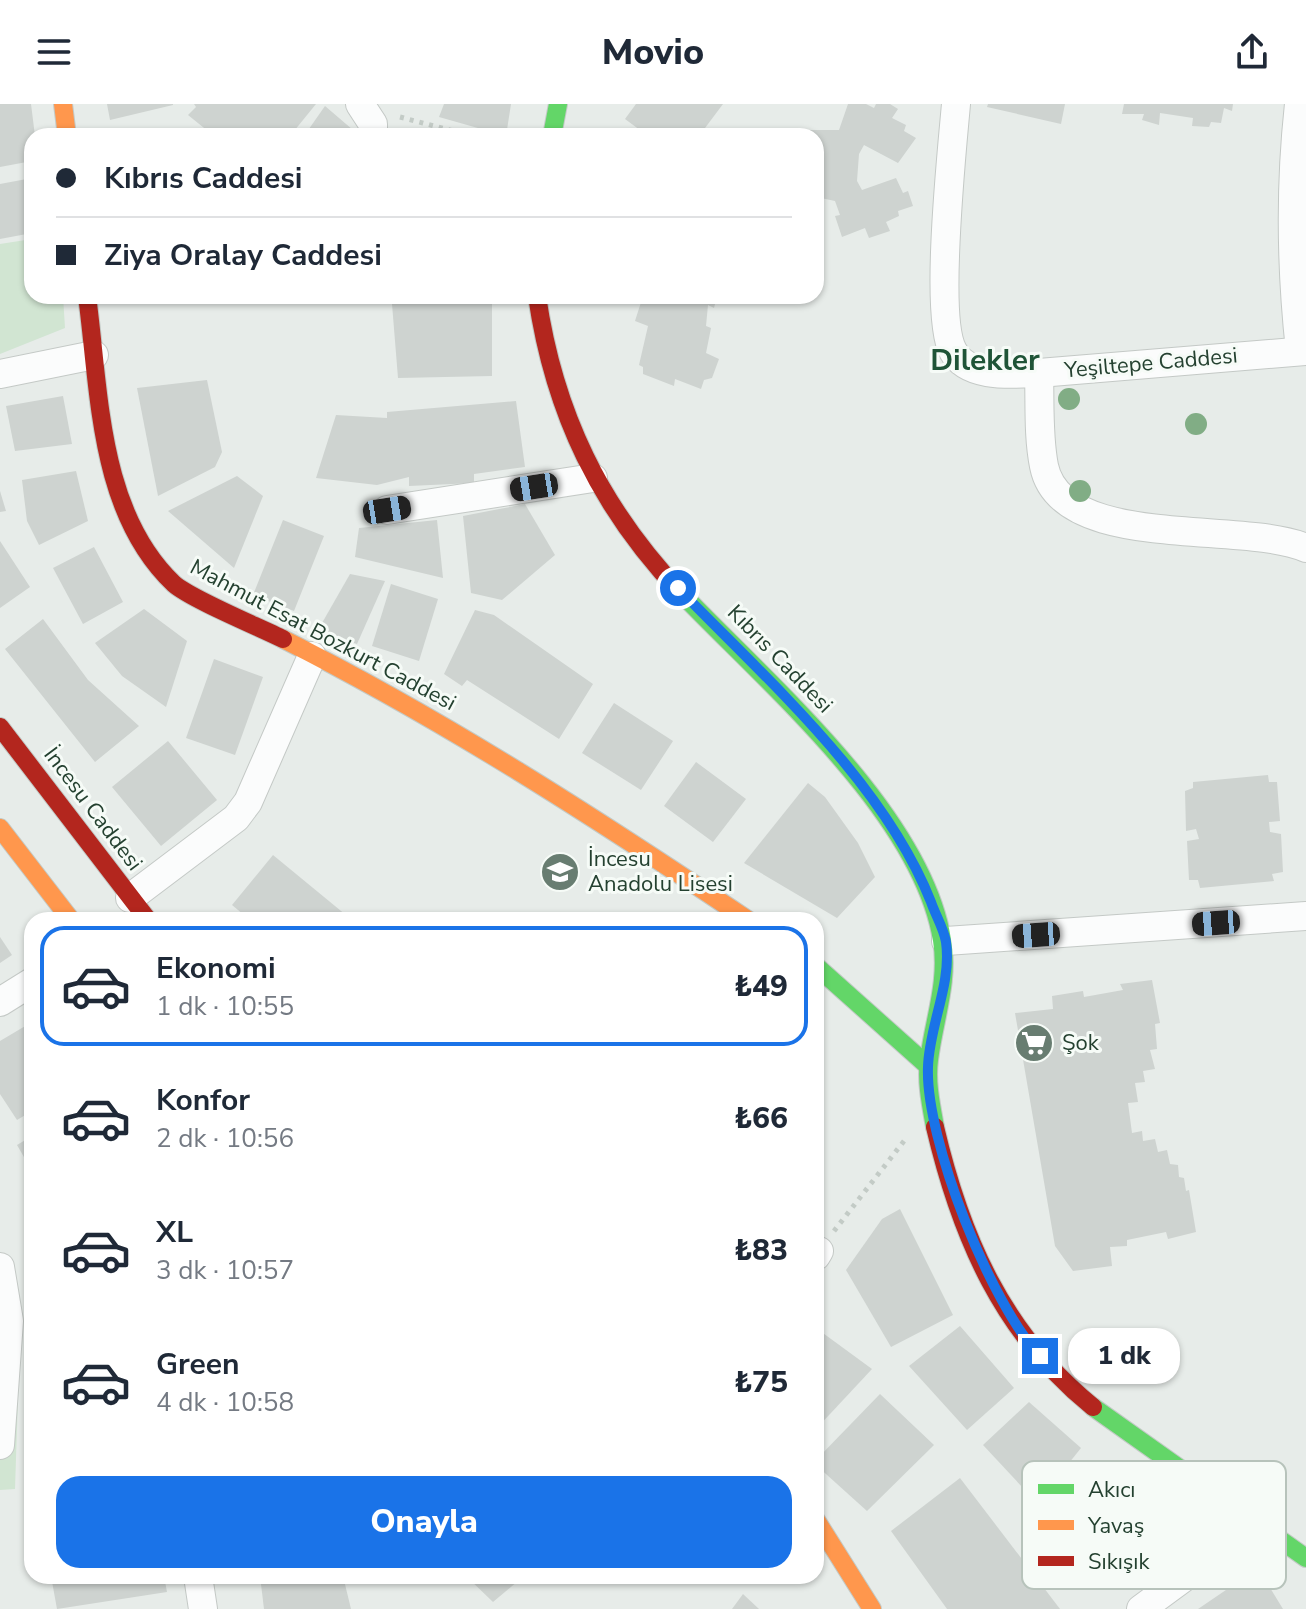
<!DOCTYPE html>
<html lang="tr">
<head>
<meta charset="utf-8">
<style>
	body { margin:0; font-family:"Nunito Sans",sans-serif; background:#f2f2f3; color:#1f2937; height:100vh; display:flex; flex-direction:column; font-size:30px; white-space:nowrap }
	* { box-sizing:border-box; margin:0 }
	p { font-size:26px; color:#747a83 }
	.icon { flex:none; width:44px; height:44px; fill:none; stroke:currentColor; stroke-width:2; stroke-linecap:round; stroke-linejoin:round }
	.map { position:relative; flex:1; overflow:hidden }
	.panel { position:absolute; left:24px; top:808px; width:800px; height:672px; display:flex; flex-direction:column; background:#fff; border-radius:24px; box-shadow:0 2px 6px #0004 }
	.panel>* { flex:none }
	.hud { position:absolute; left:24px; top:24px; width:800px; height:176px; border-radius:24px; box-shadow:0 2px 6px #0004; display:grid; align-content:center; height:176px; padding:0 32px; background:#fff }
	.end { position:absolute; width:36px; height:36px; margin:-18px; border:10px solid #1a73e8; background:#fff; box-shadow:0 0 0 4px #fff }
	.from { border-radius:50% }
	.bubble { position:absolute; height:56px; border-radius:24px; background:#fff; box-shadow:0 2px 6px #0004; font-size:26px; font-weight:800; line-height:56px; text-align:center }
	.car { position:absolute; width:24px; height:48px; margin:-24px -12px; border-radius:10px; box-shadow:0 0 6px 2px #0007; background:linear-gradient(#222 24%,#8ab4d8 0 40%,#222 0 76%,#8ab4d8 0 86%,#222 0) }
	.hud b { display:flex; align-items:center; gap:28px; height:76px; font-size:30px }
	.hud b+b { border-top:2px solid #e0e1e3 }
	.hud i { width:20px; height:20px; background:#1f2937 }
	ul { padding:14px 0 0; list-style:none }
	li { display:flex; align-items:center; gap:24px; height:120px; margin:0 16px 12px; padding:0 16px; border:4px solid transparent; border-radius:24px }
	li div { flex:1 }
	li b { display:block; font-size:30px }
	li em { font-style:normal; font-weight:800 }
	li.on { border-color:#1a73e8 }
	li>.icon { width:72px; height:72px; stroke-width:1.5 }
	.cta { display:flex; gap:16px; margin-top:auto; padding:16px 32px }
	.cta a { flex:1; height:92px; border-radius:24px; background:#1a73e8; color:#fff; font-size:32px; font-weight:800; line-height:92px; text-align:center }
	header { display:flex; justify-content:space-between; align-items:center; height:104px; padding:0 32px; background:#fff; font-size:36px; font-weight:800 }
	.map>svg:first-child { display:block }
</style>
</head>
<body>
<header><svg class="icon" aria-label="menu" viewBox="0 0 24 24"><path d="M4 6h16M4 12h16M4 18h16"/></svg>Movio<svg class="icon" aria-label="share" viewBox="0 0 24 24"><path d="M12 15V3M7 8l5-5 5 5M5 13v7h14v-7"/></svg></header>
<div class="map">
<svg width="1306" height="1505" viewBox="0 0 1306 1505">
	<rect width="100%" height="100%" fill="#e7ece9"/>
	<g fill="#d1e5d2">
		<path d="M 32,135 L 32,192 L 63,192 L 65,224 L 0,250 L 0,140 Z"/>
		<path d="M 0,1173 L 21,1202 L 15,1385 L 0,1386 Z"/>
	</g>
	<g fill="#ced3d0">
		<path d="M 0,0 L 31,0 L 35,32 L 32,57 L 0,63 Z"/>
		<path d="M 107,0 L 173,0 L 173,1 L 110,16 Z"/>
		<path d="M 194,0 L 316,0 L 290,32 L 214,32 L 188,11 L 196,3 Z"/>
		<path d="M 444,0 L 511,0 L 506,32 L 439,13 Z"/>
		<path d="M 636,0 L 723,0 L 699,32 L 648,32 L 625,15 Z"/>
		<path d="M 848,0 L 866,0 L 874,4 L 876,0 L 890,0 L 898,5 L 892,14 L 906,21 L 904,27 L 916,34 L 898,59 L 864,41 L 859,50 L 857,77 L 862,86 L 896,74 L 903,89 L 908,87 L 913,102 L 898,107 L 899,112 L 886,118 L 890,127 L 869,134 L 865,124 L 842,133 L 835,112 L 840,111 L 835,97 L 816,93 L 816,32 L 795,32 L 796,26 L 839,26 Z"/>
		<path d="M 988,0 L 1065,0 L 1061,20 L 987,3 Z"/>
		<path d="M 1124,0 L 1233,0 L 1232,7 L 1224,4 L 1221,19 L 1211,18 L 1209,23 L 1192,22 L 1193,14 L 1160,9 L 1159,21 L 1142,16 L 1144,10 L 1122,10 Z"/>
		<path d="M 325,2 L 360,32 L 304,32 Z"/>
		<path d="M 196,28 L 197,32 L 176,32 L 176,30 Z"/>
		<path d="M 32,74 L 32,129 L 0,135 L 0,80 Z"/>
		<path d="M 643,192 L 717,192 L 714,204 L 708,201 L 706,222 L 711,224 L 706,249 L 719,255 L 712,274 L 704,276 L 701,285 L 675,275 L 674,282 L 643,270 L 643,263 L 639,261 L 648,222 L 635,217 Z"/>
		<path d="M 492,196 L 492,272 L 398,274 L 392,200 Z"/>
		<path d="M 207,276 L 222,348 L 215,363 L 158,392 L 137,284 Z"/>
		<path d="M 63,292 L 72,340 L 15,347 L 6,302 Z"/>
		<path d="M 516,297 L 525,363 L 474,370 L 474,379 L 409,382 L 409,373 L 377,381 L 316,374 L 336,311 L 387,314 L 387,308 Z"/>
		<path d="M 76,367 L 88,417 L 39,441 L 27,417 L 22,376 Z"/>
		<path d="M 237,372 L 263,392 L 234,464 L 168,407 Z"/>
		<path d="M 0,387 L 6,407 L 0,408 Z"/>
		<path d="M 525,400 L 555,451 L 502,496 L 471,489 L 463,412 Z"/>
		<path d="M 283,416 L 324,432 L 294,507 L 253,491 Z"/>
		<path d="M 437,416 L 443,474 L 355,453 L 359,424 Z"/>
		<path d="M 0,437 L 30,483 L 0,504 Z"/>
		<path d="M 94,443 L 123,498 L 83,520 L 53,464 Z"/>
		<path d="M 350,470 L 385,477 L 357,540 L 318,526 Z"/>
		<path d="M 391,480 L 438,495 L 419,557 L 372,542 Z"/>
		<path d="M 144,505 L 187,537 L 166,603 L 122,572 L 95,539 Z"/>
		<path d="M 475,506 L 494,511 L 593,580 L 559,635 L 467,576 L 462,582 L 444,570 Z"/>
		<path d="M 43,515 L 88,576 L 139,622 L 95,658 L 5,545 Z"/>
		<path d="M 214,555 L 263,573 L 235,651 L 186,634 Z"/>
		<path d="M 614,599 L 673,637 L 641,686 L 582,649 Z"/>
		<path d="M 168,637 L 217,696 L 161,742 L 112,683 Z"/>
		<path d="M 696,658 L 746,695 L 713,738 L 664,702 Z"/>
		<path d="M 1268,671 L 1269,678 L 1277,678 L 1280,717 L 1269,718 L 1270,728 L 1281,730 L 1283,768 L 1272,770 L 1274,777 L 1200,784 L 1198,776 L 1189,776 L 1187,737 L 1199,735 L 1196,725 L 1186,727 L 1185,687 L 1193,684 L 1193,678 Z"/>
		<path d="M 808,679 L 825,693 L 858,739 L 875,773 L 837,814 L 744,759 Z"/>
		<path d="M 273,751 L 352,816 L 250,816 L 232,801 Z"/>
		<path d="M 0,833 L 12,851 L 0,859 Z"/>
		<path d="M 1152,876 L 1160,919 L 1155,920 L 1157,945 L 1150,946 L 1155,965 L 1143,967 L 1145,978 L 1135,979 L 1138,998 L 1128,999 L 1132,1029 L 1142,1027 L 1143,1037 L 1155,1035 L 1158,1048 L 1167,1046 L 1170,1060 L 1178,1061 L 1179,1073 L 1184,1074 L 1186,1087 L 1189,1086 L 1196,1128 L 1168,1135 L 1166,1128 L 1127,1136 L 1127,1142 L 1110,1143 L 1112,1162 L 1073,1167 L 1055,1142 L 1015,909 L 1053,905 L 1052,892 L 1083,887 L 1084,893 L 1123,886 L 1120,880 Z"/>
		<path d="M 32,918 L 32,1007 L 17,1016 L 0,990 L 0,937 Z"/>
		<path d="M 32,1032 L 32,1067 L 17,1041 Z"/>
		<path d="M 900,1105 L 953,1211 L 891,1243 L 846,1166 L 882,1115 Z"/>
		<path d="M 960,1222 L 1014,1284 L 967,1326 L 909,1262 Z"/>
		<path d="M 816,1224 L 872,1265 L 816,1325 Z"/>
		<path d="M 880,1290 L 934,1341 L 867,1407 L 816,1361 L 816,1356 Z"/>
		<path d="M 1029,1298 L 1081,1344 L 1037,1399 L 983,1341 Z"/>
		<path d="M 960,1374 L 1060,1505 L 947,1505 L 891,1427 Z"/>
		<path d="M 51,1472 L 164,1472 L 167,1488 L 57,1505 Z"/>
		<path d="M 260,1472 L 343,1472 L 351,1505 L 264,1505 Z"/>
		<path d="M 466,1472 L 524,1472 L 493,1498 Z"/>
		<path d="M 1245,1473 L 1269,1482 L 1283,1505 L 1198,1505 Z"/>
		<path d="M 743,1490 L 759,1505 L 732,1505 Z"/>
	</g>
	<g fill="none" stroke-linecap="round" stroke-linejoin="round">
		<defs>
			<g id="street">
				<path d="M 360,0 L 373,20 L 373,32"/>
				<path d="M 956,0 C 952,46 934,213 953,247 C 968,275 1013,270 1039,269 L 1306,247"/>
				<path d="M 1299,0 C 1290,82 1291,164 1300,246"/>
				<path d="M 1039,269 C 1040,299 1038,332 1044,362 C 1061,448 1241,416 1306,444"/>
				<path d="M 0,270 L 94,251"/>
				<path d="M 387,406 L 593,374"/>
				<path d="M 130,794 L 236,714 L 248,698 L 312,552"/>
				<path d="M 946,837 L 1306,812"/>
				<path d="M 0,898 L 32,878"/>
				<path d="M 816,1152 L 819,1147"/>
				<path d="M 0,1163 L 9,1217 L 0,1341"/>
				<path d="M 198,1472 L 203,1505"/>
				<path d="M 1141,1505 L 1258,1419"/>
			</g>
			<g id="fast">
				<path d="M 552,32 L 558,0"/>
				<path d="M 682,490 C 766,578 922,710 942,836 C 949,878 934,915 929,956 C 926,978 931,1001 935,1023"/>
				<path d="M 816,862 L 928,962"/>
				<path d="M 1093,1303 L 1306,1454"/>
			</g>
			<g id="slow">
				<path d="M 63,0 L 67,32"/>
				<path d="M 283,535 C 446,617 597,715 748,816"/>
				<path d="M 0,724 L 71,816"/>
				<path d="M 816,1416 L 872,1505"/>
			</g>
			<g id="jam">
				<path d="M 87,192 C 100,288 98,408 174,480 C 191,495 259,523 283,535"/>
				<path d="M 537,192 C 554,309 600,404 682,490"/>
				<path d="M 0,623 L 148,816"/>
				<path d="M 935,1023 C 961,1134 1003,1230 1093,1303"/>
			</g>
		</defs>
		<use href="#street" stroke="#c4c9c6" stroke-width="30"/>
		<use href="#fast" stroke="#c3cac6" stroke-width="20"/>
		<use href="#slow" stroke="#c3cac6" stroke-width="20"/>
		<use href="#jam" stroke="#c3cac6" stroke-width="20"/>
		<g stroke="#c3cbc6" stroke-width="5" stroke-dasharray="4 6" stroke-linecap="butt">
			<path d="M 400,13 L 472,32"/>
			<path d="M 834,1127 L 904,1037"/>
		</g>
		<use href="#street" stroke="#fbfcfc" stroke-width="28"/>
		<use href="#fast" stroke="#63d668" stroke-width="18"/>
		<use href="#slow" stroke="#ff974d" stroke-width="18"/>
		<use href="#jam" stroke="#b3261e" stroke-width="18"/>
	</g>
	<g fill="#81ad85">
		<circle cx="1069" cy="295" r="11"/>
		<circle cx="1196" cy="320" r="11"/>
		<circle cx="1080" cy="387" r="11"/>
	</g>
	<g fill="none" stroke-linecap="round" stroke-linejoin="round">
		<path stroke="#1a73e8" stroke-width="10" d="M 678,484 C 766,575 884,678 931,798 C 935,810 944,825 946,838 C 952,880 929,922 928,963 C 925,1035 991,1201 1040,1252"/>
	</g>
	<defs>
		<symbol id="school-disc" viewBox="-11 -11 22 22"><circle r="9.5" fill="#687d71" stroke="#f6fbf7"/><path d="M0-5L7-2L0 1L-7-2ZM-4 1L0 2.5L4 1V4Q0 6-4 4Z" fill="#fff"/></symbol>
		<symbol id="supermarket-disc" viewBox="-11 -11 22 22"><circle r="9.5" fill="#687d71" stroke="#f6fbf7"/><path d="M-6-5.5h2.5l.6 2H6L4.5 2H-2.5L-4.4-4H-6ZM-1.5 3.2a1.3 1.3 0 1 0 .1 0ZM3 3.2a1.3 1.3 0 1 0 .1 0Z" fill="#fff"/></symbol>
	</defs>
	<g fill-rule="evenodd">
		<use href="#school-disc" x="538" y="746" width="44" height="44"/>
		<use href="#supermarket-disc" x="1012" y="917" width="44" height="44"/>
	</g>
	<g text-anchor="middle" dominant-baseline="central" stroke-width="6" stroke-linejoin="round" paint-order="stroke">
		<g font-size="22" fill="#244130" stroke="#f6fbf7">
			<text transform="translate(1151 259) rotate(-5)">Yeşiltepe Caddesi</text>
			<text transform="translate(323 531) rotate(28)">Mahmut Esat Bozkurt Caddesi</text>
			<text transform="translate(780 555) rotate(46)">Kıbrıs Caddesi</text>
			<text transform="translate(93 705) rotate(53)">İncesu Caddesi</text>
		</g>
		<g font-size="22" fill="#244130" stroke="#f6fbf7" text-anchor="start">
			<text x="588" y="755">İncesu<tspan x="588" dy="25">Anadolu Lisesi</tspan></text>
			<text x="1062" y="939">Şok</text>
		</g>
		<g font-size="30" font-weight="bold" fill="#1f5437" stroke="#f6fbf7">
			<text x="985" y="256">Dilekler</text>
		</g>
	</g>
	<rect x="1022" y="1357" width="264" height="128" rx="12" fill="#f6fbf7" stroke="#b7c3bb" stroke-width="2"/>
	<rect x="1038" y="1380" width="36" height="10" fill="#63d668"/>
	<rect x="1038" y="1416" width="36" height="10" fill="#ff974d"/>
	<rect x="1038" y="1452" width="36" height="10" fill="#b3261e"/>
	<g font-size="22" fill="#244130">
		<text x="1088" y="1393">Akıcı</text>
		<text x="1088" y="1429">Yavaş</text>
		<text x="1088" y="1465">Sıkışık</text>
	</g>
</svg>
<i class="end from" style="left:678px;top:484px"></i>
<i class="end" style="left:1040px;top:1252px"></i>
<div class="bubble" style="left:1068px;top:1224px;width:112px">1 dk</div>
<i class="car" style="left:534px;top:383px;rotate:261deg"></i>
<i class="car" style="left:387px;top:406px;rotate:81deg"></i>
<i class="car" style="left:1216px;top:819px;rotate:266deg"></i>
<i class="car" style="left:1036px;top:831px;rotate:266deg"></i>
<div class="hud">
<b><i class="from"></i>Kıbrıs Caddesi</b>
<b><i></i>Ziya Oralay Caddesi</b>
</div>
<section class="panel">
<ul>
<li class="on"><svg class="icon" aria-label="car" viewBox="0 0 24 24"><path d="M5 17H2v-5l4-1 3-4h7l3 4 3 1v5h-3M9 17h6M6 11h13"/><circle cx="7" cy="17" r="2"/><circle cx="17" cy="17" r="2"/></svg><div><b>Ekonomi</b><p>1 dk · 10:55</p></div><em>₺49</em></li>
<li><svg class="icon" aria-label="car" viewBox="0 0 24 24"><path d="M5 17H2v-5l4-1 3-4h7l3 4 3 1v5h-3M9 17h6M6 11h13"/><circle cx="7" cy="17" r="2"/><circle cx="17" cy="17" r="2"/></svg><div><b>Konfor</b><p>2 dk · 10:56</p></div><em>₺66</em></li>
<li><svg class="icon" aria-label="car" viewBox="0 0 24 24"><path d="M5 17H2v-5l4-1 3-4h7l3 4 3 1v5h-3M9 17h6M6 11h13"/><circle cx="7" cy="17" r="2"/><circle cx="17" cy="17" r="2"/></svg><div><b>XL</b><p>3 dk · 10:57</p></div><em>₺83</em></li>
<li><svg class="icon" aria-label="car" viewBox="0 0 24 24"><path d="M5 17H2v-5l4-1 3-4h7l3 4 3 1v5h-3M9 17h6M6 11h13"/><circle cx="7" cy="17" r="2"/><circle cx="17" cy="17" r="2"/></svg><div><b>Green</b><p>4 dk · 10:58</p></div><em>₺75</em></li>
</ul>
<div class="cta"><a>Onayla</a></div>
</section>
</div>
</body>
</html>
